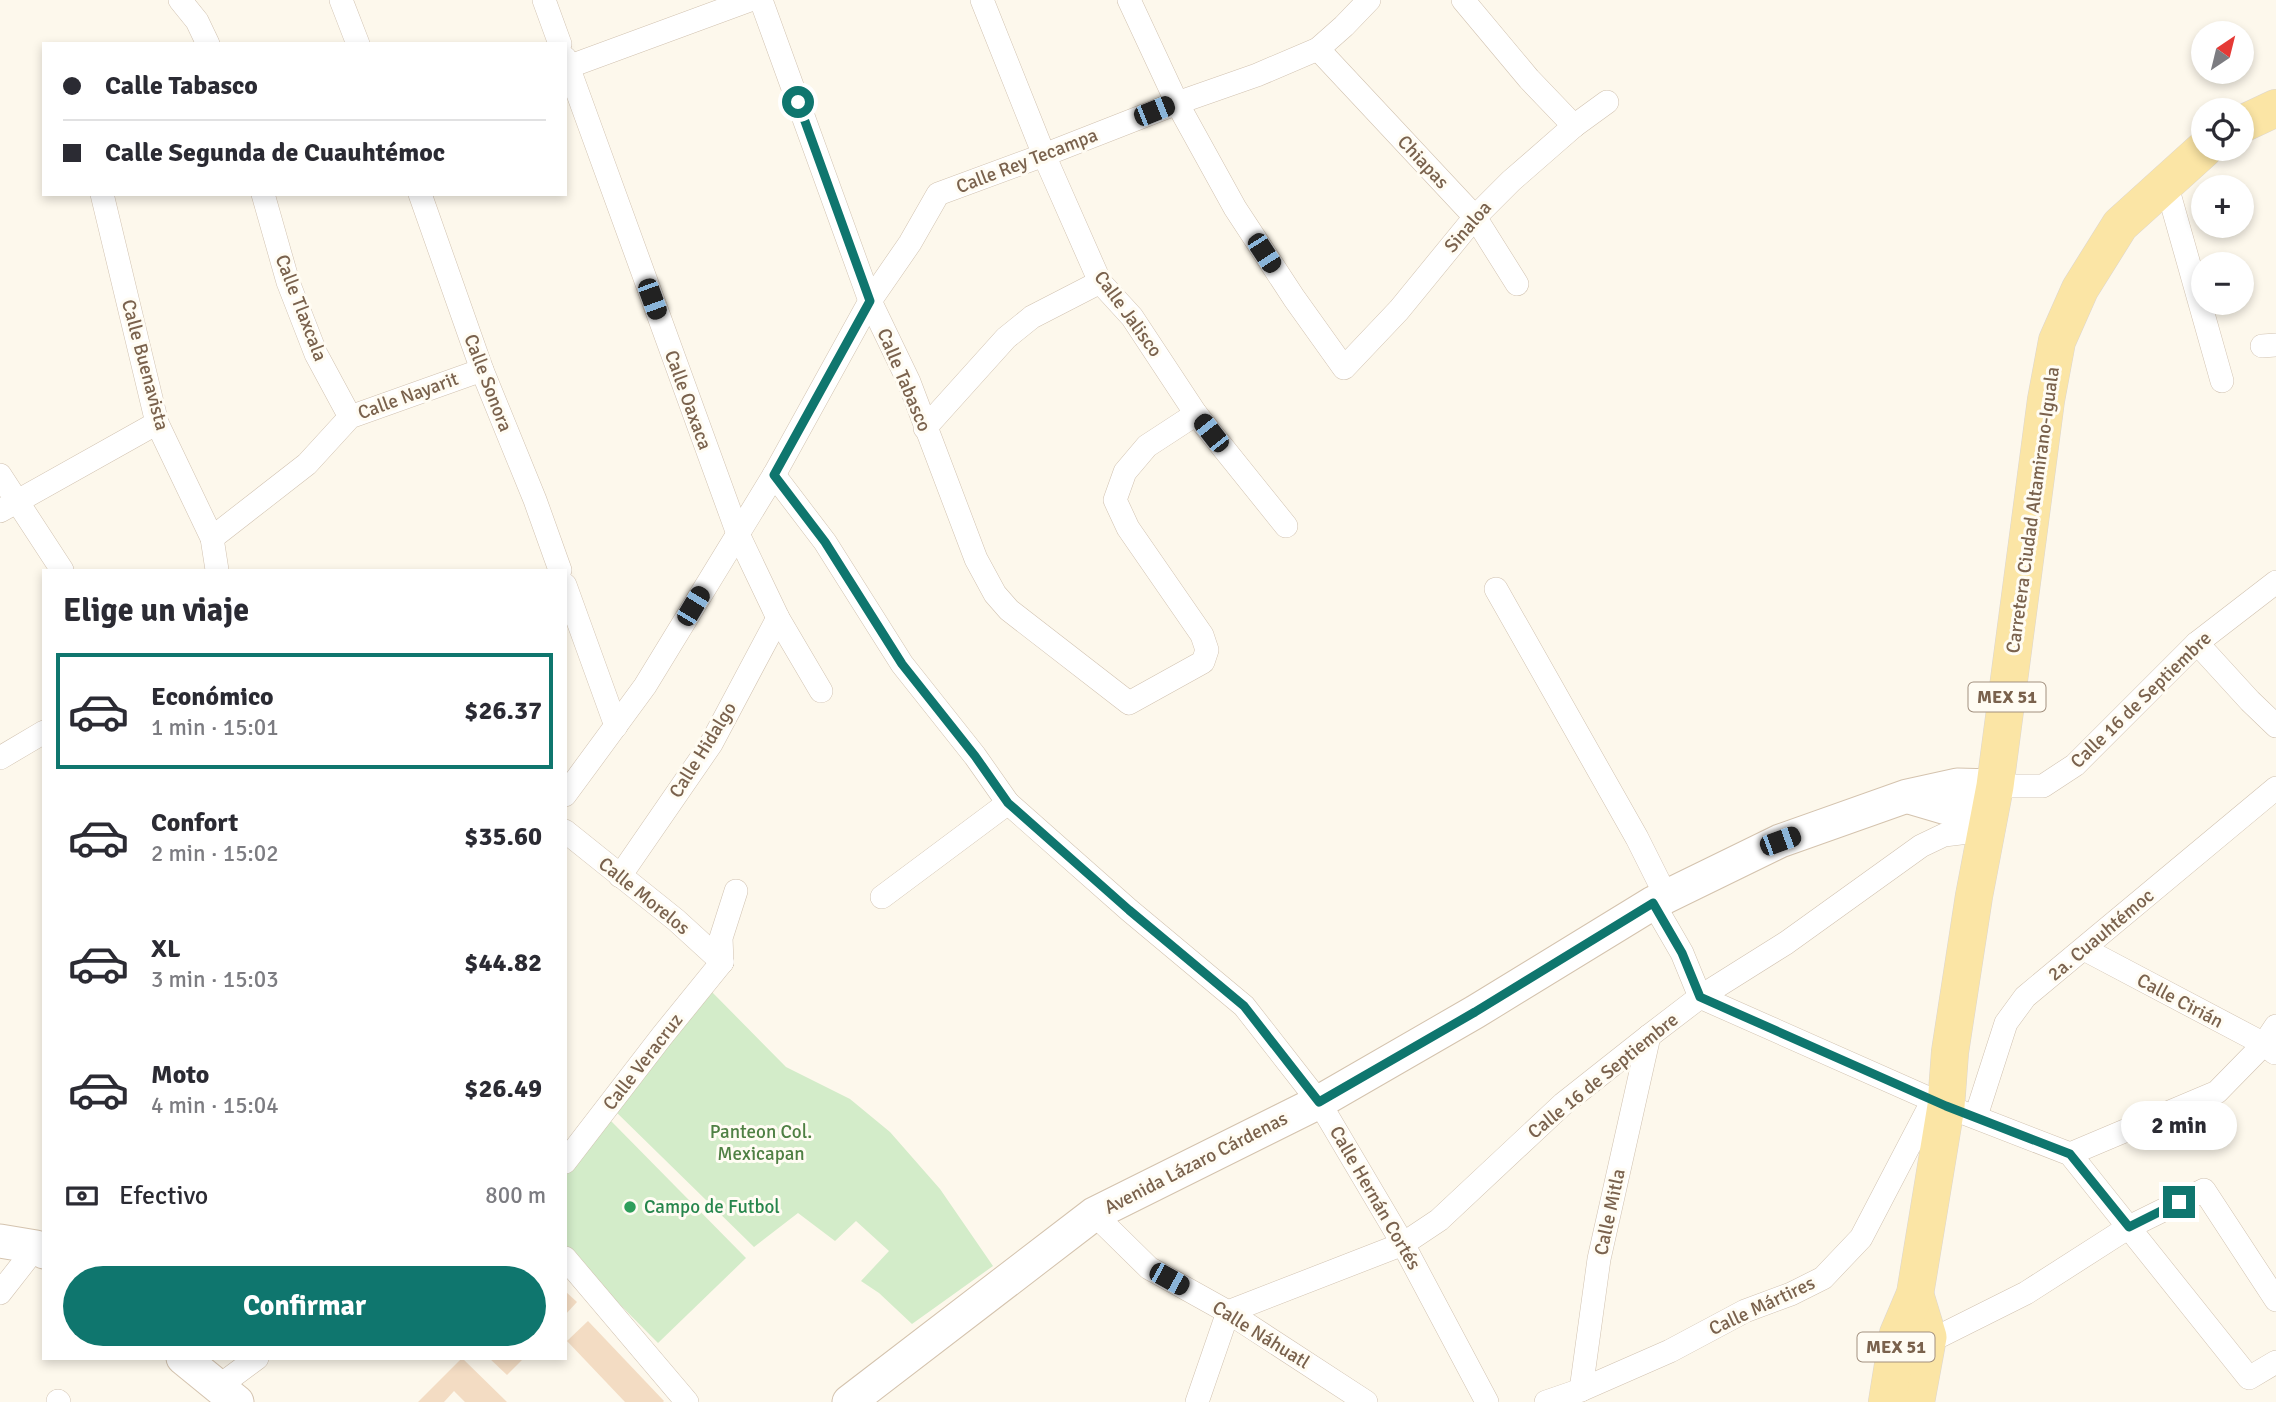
<!DOCTYPE html>
<html lang="es">
<head>
<meta charset="utf-8">
<style>
	body { margin:0; font-family:Signika,sans-serif; background:#f2f2f3; color:#2b2b33; height:100vh; display:flex; flex-direction:column; font-size:26px; white-space:nowrap }
	* { box-sizing:border-box; margin:0 }
	p { font-size:23px; color:#7c7c81 }
	.icon { flex:none; width:38px; height:38px; fill:none; stroke:currentColor; stroke-width:2; stroke-linecap:round; stroke-linejoin:round }
	.map { position:relative; flex:1; overflow:hidden }
	.panel { position:absolute; left:42px; top:569px; width:525px; height:791px; display:flex; flex-direction:column; background:#fff; border-radius:0px; box-shadow:0 4px 10px #0003 }
	.panel>* { flex:none }
	.top-card { position:absolute; left:42px; top:42px; width:525px; height:154px; border-radius:0px; box-shadow:0 4px 10px #0003; display:grid; align-content:center; height:154px; padding:0 21px; background:#fff }
	.needle { width:46px; rotate:35deg }
	.tools { position:absolute; left:2191px; top:21px; display:grid; gap:14px }
	.tools a { display:grid; place-items:center; width:63px; height:63px; border-radius:50%; background:#fff; box-shadow:0 4px 10px #0003; font-size:35px }
	.end { position:absolute; width:32px; height:32px; margin:-16px; border:9px solid #0f766e; background:#fff; box-shadow:0 0 0 4px #fff }
	.from { border-radius:50% }
	.bubble { position:absolute; height:49px; border-radius:24px; background:#fff; box-shadow:0 4px 10px #0003; font-size:23px; font-weight:700; line-height:49px; text-align:center }
	.car { position:absolute; width:21px; height:42px; margin:-21px -10px; border-radius:9px; box-shadow:0 0 5px 2px #0007; background:linear-gradient(#222 24%,#8ab4d8 0 40%,#222 0 76%,#8ab4d8 0 86%,#222 0) }
	.top-card b { display:flex; align-items:center; gap:24px; height:66px; font-size:26px }
	.top-card b+b { border-top:2px solid #e1e1e2 }
	.top-card i { width:18px; height:18px; background:#2b2b33 }
	ul { padding:0; list-style:none }
	li { display:flex; align-items:center; gap:21px; height:116px; margin:0 14px 10px; padding:0 7px; border:4px solid transparent; border-radius:0px }
	li div { flex:1 }
	li b { display:block; font-size:26px }
	li em { font-style:normal; font-weight:700 }
	li.on { border-color:#0f766e }
	li>.icon { width:63px; height:63px; stroke-width:1.5 }
	h2 { padding:0 21px; font-size:32px; line-height:84px }
	.pay { display:flex; align-items:center; gap:18px; height:77px; padding:0 21px; font-size:26px }
	.pay p { margin-inline-start:auto }
	.action { display:flex; gap:14px; margin-top:auto; padding:14px 21px }
	.action a { flex:1; height:80px; border-radius:42px; background:#0f766e; color:#fff; font-size:28px; font-weight:700; line-height:80px; text-align:center }
	.map>svg:first-child { display:block }
</style>
</head>
<body>
<div class="map">
<svg width="2276" height="1402" viewBox="0 0 2276 1402">
	<rect width="100%" height="100%" fill="#fdf8ec"/>
	<g fill="#d3ecc9">
		<path d="M 710,990 L 786,1067 L 850,1099 L 890,1132 L 940,1189 L 993,1266 L 912,1324 L 879,1293 L 861,1281 L 889,1251 L 856,1221 L 835,1241 L 798,1213 L 754,1247 L 613,1109 Z"/>
		<path d="M 611,1121 L 746,1258 L 658,1343 L 565,1249 L 565,1165 Z"/>
	</g>
	<g fill="#f3dcc3">
		<path d="M 565,1291 L 577,1302 L 565,1315 Z"/>
		<path d="M 588,1321 L 664,1401 L 663,1402 L 625,1402 L 567,1341 Z"/>
		<path d="M 462,1358 L 507,1402 L 465,1402 L 454,1391 L 444,1402 L 418,1402 Z"/>
		<path d="M 489,1358 L 524,1358 L 507,1375 Z"/>
	</g>
	<g fill="none" stroke-linecap="round" stroke-linejoin="round">
		<defs>
			<g id="street">
				<path d="M 180,0 L 197,21 L 208,44"/>
				<path d="M 341,0 L 358,44"/>
				<path d="M 544,0 L 560,44"/>
				<path d="M 761,0 L 870,301 L 909,382 L 976,559 L 995,594 L 1009,610 L 1129,703 L 1203,662 L 1207,650 L 1202,635 L 1128,528 L 1115,500 L 1125,472 L 1147,446 L 1196,414"/>
				<path d="M 982,0 L 1044,155 L 1100,282 L 1132,317 L 1196,414 L 1286,526"/>
				<path d="M 1129,0 L 1177,103 L 1235,208 L 1294,298 L 1344,368 L 1399,310 L 1475,217 L 1511,181 L 1574,126 L 1607,102"/>
				<path d="M 1463,0 L 1529,79 L 1574,126"/>
				<path d="M 1318,49 L 1475,217 L 1517,284"/>
				<path d="M 565,58 L 738,534 L 778,618 L 821,691"/>
				<path d="M 565,68 L 750,0"/>
				<path d="M 2166,183 L 2222,381"/>
				<path d="M 102,194 L 157,423 L 212,538 L 217,570"/>
				<path d="M 263,194 L 288,282 L 316,354 L 350,417"/>
				<path d="M 420,194 L 482,370 L 535,500 L 560,570"/>
				<path d="M 2262,346 L 2276,345"/>
				<path d="M 925,428 L 1006,338 L 1032,317 L 1100,282"/>
				<path d="M 0,475 L 62,570"/>
				<path d="M 774,475 L 825,542 L 902,664 L 975,756 L 1008,803 L 1129,910 L 1244,1006 L 1319,1102 L 1403,1244 L 1487,1402"/>
				<path d="M 0,511 L 157,423"/>
				<path d="M 212,538 L 307,464 L 350,417 L 482,370"/>
				<path d="M 565,585 L 616,726"/>
				<path d="M 1496,589 L 1637,838 L 1666,896"/>
				<path d="M 2197,643 L 2250,701 L 2276,726"/>
				<path d="M 0,758 L 44,732"/>
				<path d="M 1995,786 L 2043,786 L 2075,765 L 2197,643 L 2276,582"/>
				<path d="M 565,795 L 645,686 L 774,475 L 870,301 L 910,243 L 938,194 L 1044,155 L 1177,103 L 1257,75 L 1318,49 L 1344,26 L 1369,0"/>
				<path d="M 565,831 L 676,920 L 722,962"/>
				<path d="M 620,876 L 711,744 L 778,618"/>
				<path d="M 882,897 L 1008,803"/>
				<path d="M 1653,903 L 1682,953 L 1700,997 L 1946,1106 L 2070,1154 L 2249,1378 L 2276,1362"/>
				<path d="M 2084,949 L 2264,1044 L 2275,1053"/>
				<path d="M 722,962 L 721,938 L 736,891"/>
				<path d="M 1976,1116 L 2006,1023 L 2025,997 L 2276,788"/>
				<path d="M 2070,1154 L 2217,1092 L 2264,1044 L 2276,1026"/>
				<path d="M 565,1162 L 662,1036 L 722,962"/>
				<path d="M 1094,1214 L 1149,1268 L 1228,1312 L 1366,1402"/>
				<path d="M 565,1258 L 687,1402"/>
				<path d="M 0,1293 L 36,1247"/>
				<path d="M 1915,1335 L 1940,1336 L 2026,1293 L 2129,1227 L 2204,1190 L 2276,1300"/>
				<path d="M 218,1387 L 257,1358"/>
				<path d="M 1581,1390 L 1599,1259 L 1649,1036"/>
				<path d="M 58,1401 L 59,1402"/>
				<path d="M 1197,1402 L 1228,1312 L 1403,1244 L 1439,1220 L 1563,1104 L 1649,1036 L 1700,997 L 1786,943 L 1921,846 L 1944,835 L 1985,830"/>
				<path d="M 1546,1402 L 1581,1390 L 1670,1351 L 1745,1311 L 1791,1294 L 1823,1278 L 1861,1238 L 1933,1100"/>
			</g>
			<g id="secondary">
				<path d="M 1909,797 L 1987,820"/>
				<path d="M 0,1241 L 36,1247 L 44,1252"/>
				<path d="M 183,1358 L 237,1402"/>
				<path d="M 849,1402 L 1094,1214 L 1319,1102 L 1475,1012 L 1653,903 L 1780,841 L 1907,796 L 1957,785 L 1995,786"/>
			</g>
			<g id="primary">
				<path d="M 2242,124 L 2276,108"/>
				<path d="M 1915,1294 L 1928,1337 L 1916,1402"/>
				<path d="M 1887,1402 L 1898,1334 L 1915,1294 L 1946,1106 L 1950,1052 L 1974,896 L 1995,786 L 2046,400 L 2057,341 L 2080,289 L 2120,225 L 2204,149"/>
			</g>
		</defs>
		<use href="#street" stroke="#d1c2b0" stroke-width="24"/>
		<use href="#secondary" stroke="#d4c3ae" stroke-width="35"/>
		<use href="#primary" stroke="#dcd6d1" stroke-width="38"/>
		<use href="#street" stroke="#fff" stroke-width="23"/>
		<use href="#secondary" stroke="#fff" stroke-width="33"/>
		<use href="#primary" stroke="#fbe5a5" stroke-width="37"/>
	</g>
	<g fill="none" stroke-linecap="round" stroke-linejoin="round">
		<path stroke="#0f766e" stroke-width="9" d="M 798,102 L 870,301 L 774,475 L 825,542 L 902,664 L 975,756 L 1008,803 L 1129,910 L 1244,1006 L 1319,1102 L 1475,1012 L 1653,903 L 1682,953 L 1700,997 L 1946,1106 L 2070,1154 L 2129,1227 L 2179,1202"/>
	</g>
	<circle fill="#2e9e5b" stroke="#fffcf3" stroke-width="2.5" cx="630" cy="1207" r="7"/>
	<g text-anchor="middle" dominant-baseline="central" stroke-width="6" stroke-linejoin="round" paint-order="stroke">
		<g fill="#fffcf3" stroke="#a2907f" stroke-width="2">
			<rect x="1968.5" y="682.5" width="77" height="29" rx="5"/>
			<rect x="1857.5" y="1332.5" width="77" height="29" rx="5"/>
		</g>
		<g font-size="18" font-weight="bold" fill="#7a624d">
			<text x="2007" y="697">MEX 51</text>
			<text x="1896" y="1347">MEX 51</text>
		</g>
		<g font-size="19" fill="#7a624d" stroke="#fffcf3">
			<text transform="translate(1027 161) rotate(-21)">Calle Rey Tecampa</text>
			<text transform="translate(1423 162) rotate(47)">Chiapas</text>
			<text transform="translate(1468 227) rotate(-49)">Sinaloa</text>
			<text transform="translate(301 308) rotate(69)">Calle Tlaxcala</text>
			<text transform="translate(1128 314) rotate(54)">Calle Jalisco</text>
			<text transform="translate(145 365) rotate(75)">Calle Buenavista</text>
			<text transform="translate(904 380) rotate(67)">Calle Tabasco</text>
			<text transform="translate(488 383) rotate(69)">Calle Sonora</text>
			<text transform="translate(408 396) rotate(-20)">Calle Nayarit</text>
			<text transform="translate(688 400) rotate(70)">Calle Oaxaca</text>
			<text transform="translate(2033 510) rotate(-82)">Carretera Ciudad Altamirano-Iguala</text>
			<text transform="translate(2141 700) rotate(-44)">Calle 16 de Septiembre</text>
			<text transform="translate(703 750) rotate(-58)">Calle Hidalgo</text>
			<text transform="translate(644 896) rotate(39)">Calle Morelos</text>
			<text transform="translate(2101 935) rotate(-40)">2a. Cuauhtémoc</text>
			<text transform="translate(2180 1001) rotate(28)">Calle Cirián</text>
			<text transform="translate(643 1062) rotate(-52)">Calle Veracruz</text>
			<text transform="translate(1603 1076) rotate(-39)">Calle 16 de Septiembre</text>
			<text transform="translate(1196 1163) rotate(-27)">Avenida Lázaro Cárdenas</text>
			<text transform="translate(1375 1198) rotate(60)">Calle Hernán Cortés</text>
			<text transform="translate(1610 1212) rotate(-78)">Calle Mitla</text>
			<text transform="translate(1762 1306) rotate(-25)">Calle Mártires</text>
			<text transform="translate(1261 1335) rotate(32)">Calle Náhuatl</text>
		</g>
		<g font-size="19" fill="#4f8044" stroke="#fffcf3">
			<text x="761" y="1132">Panteon Col.<tspan x="761" dy="22">Mexicapan</tspan></text>
		</g>
		<g font-size="19" fill="#27864d" stroke="#fffcf3" text-anchor="start">
			<text x="644" y="1207">Campo de Futbol</text>
		</g>
	</g>
</svg>
<div class="tools">
<a><svg class="needle" viewBox="-14 -14 28 28"><path d="M0-13l5 13h-10z" fill="#e53935"/><path d="M0 13l5-13h-10z" fill="#7c7c81"/></svg></a>
<a><svg class="icon" aria-label="locate" viewBox="0 0 24 24"><circle cx="12" cy="12" r="6"/><path d="M12 2v4M12 18v4M2 12h4M18 12h4"/></svg></a>
<a>+</a>
<a>−</a>
</div>
<i class="end from" style="left:798px;top:102px"></i>
<i class="end" style="left:2179px;top:1202px"></i>
<div class="bubble" style="left:2121px;top:1101px;width:116px">2 min</div>
<i class="car" style="left:1154px;top:111px;rotate:68deg"></i>
<i class="car" style="left:1264px;top:253px;rotate:147deg"></i>
<i class="car" style="left:652px;top:299px;rotate:160deg"></i>
<i class="car" style="left:1211px;top:433px;rotate:322deg"></i>
<i class="car" style="left:693px;top:606px;rotate:31deg"></i>
<i class="car" style="left:1780px;top:841px;rotate:70deg"></i>
<i class="car" style="left:1169px;top:1279px;rotate:119deg"></i>
<div class="top-card">
<b><i class="from"></i>Calle Tabasco</b>
<b><i></i>Calle Segunda de Cuauhtémoc</b>
</div>
<section class="panel">
<h2>Elige un viaje</h2>
<ul>
<li class="on"><svg class="icon" aria-label="car" viewBox="0 0 24 24"><path d="M5 17H2v-5l4-1 3-4h7l3 4 3 1v5h-3M9 17h6M6 11h13"/><circle cx="7" cy="17" r="2"/><circle cx="17" cy="17" r="2"/></svg><div><b>Económico</b><p>1 min · 15:01</p></div><em>$26.37</em></li>
<li><svg class="icon" aria-label="car" viewBox="0 0 24 24"><path d="M5 17H2v-5l4-1 3-4h7l3 4 3 1v5h-3M9 17h6M6 11h13"/><circle cx="7" cy="17" r="2"/><circle cx="17" cy="17" r="2"/></svg><div><b>Confort</b><p>2 min · 15:02</p></div><em>$35.60</em></li>
<li><svg class="icon" aria-label="car" viewBox="0 0 24 24"><path d="M5 17H2v-5l4-1 3-4h7l3 4 3 1v5h-3M9 17h6M6 11h13"/><circle cx="7" cy="17" r="2"/><circle cx="17" cy="17" r="2"/></svg><div><b>XL</b><p>3 min · 15:03</p></div><em>$44.82</em></li>
<li><svg class="icon" aria-label="car" viewBox="0 0 24 24"><path d="M5 17H2v-5l4-1 3-4h7l3 4 3 1v5h-3M9 17h6M6 11h13"/><circle cx="7" cy="17" r="2"/><circle cx="17" cy="17" r="2"/></svg><div><b>Moto</b><p>4 min · 15:04</p></div><em>$26.49</em></li>
</ul>
<div class="pay"><svg class="icon" aria-label="cash" viewBox="0 0 24 24"><path d="M3 7h18v10H3z"/><circle cx="12" cy="12" r="2"/></svg>Efectivo<p>800 m</p></div>
<div class="action"><a>Confirmar</a></div>
</section>
</div>
</body>
</html>
